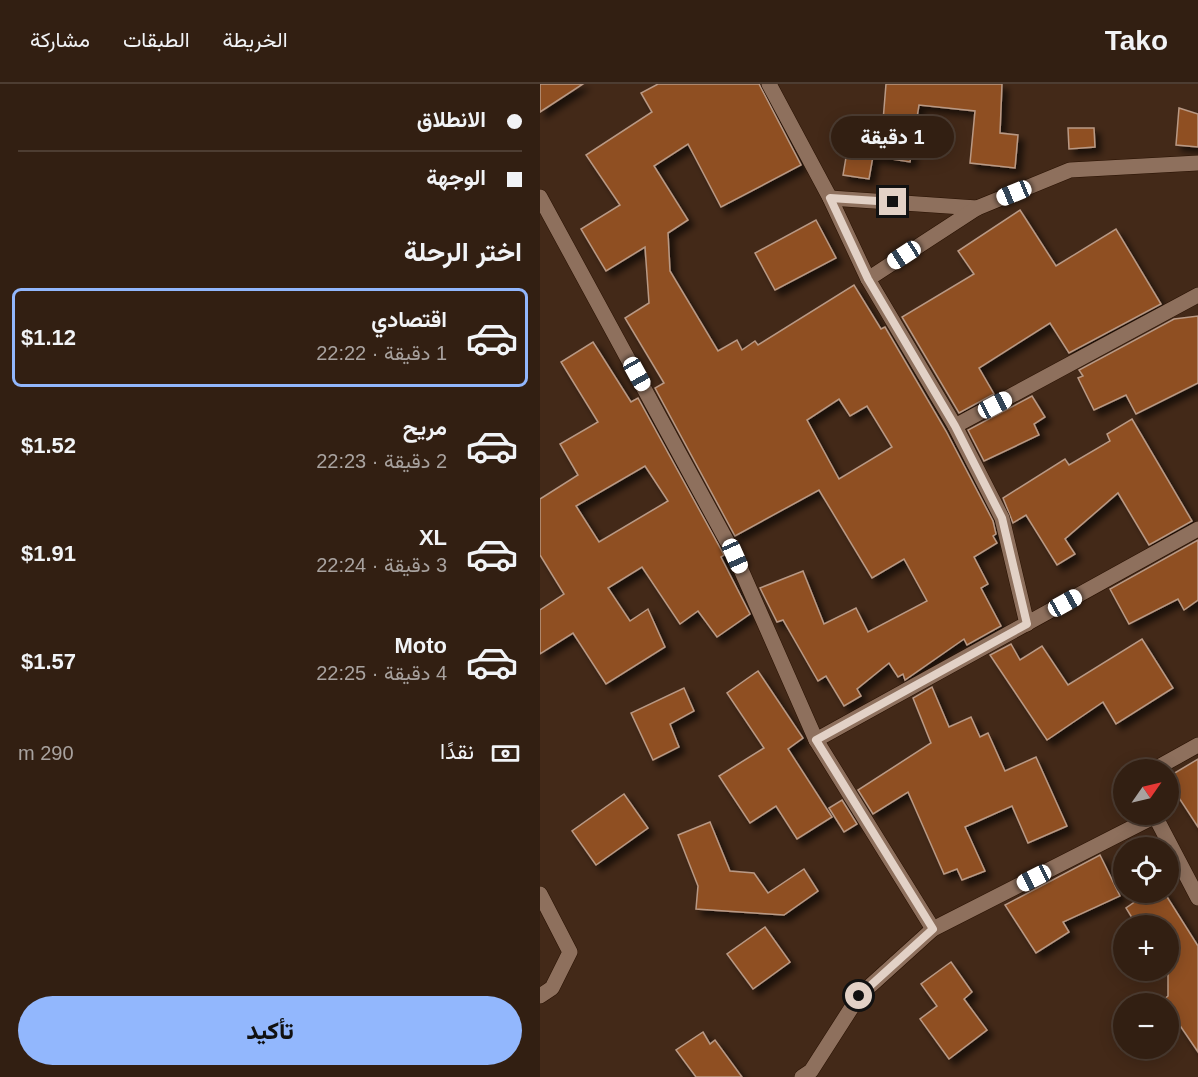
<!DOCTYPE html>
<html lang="ar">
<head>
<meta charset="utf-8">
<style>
	body { margin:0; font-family:Helvetica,Vazirmatn,sans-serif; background:#3a271b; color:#f1f3f6; direction:rtl; height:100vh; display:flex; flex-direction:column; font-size:22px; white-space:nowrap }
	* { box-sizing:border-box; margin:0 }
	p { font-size:20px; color:#a8a29f }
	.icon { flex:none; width:33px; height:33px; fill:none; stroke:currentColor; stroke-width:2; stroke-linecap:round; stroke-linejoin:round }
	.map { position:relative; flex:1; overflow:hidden; direction:ltr }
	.panel { display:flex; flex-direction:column; background:#321f12; width:540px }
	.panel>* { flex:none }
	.banner { display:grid; align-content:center; height:132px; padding:0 18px; background:#321f12 }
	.needle { width:39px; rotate:56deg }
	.fabs { position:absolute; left:573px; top:675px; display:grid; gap:12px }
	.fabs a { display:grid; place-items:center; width:66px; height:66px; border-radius:50%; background:#321f12; box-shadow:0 3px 15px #0003,0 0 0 2px #4d3d32; font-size:30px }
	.end { position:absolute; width:27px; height:27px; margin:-14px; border:8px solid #e2d1c6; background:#111; box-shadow:0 0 0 3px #111 }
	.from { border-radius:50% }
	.bubble { position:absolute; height:42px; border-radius:21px; background:#321f12; box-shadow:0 3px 15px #0003,0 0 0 2px #4d3d32; font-size:20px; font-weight:800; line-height:42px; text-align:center; direction:rtl }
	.car { position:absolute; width:18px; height:36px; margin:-18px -9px; border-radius:8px; box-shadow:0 0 4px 2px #0007; background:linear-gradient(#fff 24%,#345 0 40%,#fff 0 76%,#345 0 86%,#fff 0) }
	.banner b { display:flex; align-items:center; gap:21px; height:57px; font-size:22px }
	.banner b+b { border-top:2px solid #4d3d32 }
	.banner i { width:15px; height:15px; background:#f1f3f6 }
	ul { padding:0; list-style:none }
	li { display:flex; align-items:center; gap:18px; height:99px; margin:0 12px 9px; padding:0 6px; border:3px solid transparent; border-radius:9px }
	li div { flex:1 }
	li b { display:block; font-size:22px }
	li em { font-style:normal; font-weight:800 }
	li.on { border-color:#92b7fd }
	li>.icon { width:54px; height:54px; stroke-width:1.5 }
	h2 { padding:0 18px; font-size:27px; line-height:72px }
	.pay { display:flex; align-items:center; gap:15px; height:66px; padding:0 18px; font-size:22px }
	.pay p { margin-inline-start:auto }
	.cta { display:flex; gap:12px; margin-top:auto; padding:12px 18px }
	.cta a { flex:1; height:69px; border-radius:36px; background:#92b7fd; color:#111; font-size:24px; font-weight:800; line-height:69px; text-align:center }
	header { display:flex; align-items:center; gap:36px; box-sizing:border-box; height:84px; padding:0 30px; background:#321f12; border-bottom:2px solid #4d3d32 }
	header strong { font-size:28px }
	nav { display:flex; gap:33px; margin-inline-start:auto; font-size:21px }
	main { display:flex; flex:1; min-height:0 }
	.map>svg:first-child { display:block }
</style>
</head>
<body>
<header>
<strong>Tako</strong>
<nav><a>الخريطة</a><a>الطبقات</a><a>مشاركة</a></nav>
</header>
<main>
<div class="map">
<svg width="658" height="993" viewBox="0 0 658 993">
	<defs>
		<filter id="shadow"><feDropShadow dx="5.5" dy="5.5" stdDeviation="3" flood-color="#0009"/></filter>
	</defs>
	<rect width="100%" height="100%" fill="#432918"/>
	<g fill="#8f5022" stroke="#b99985" stroke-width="1.5" fill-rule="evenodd" filter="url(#shadow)">
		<path d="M 0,0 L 43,0 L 0,28 Z"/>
		<path d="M 118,0 L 219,0 L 261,81 L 181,123 L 148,60 L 114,82 L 148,136 L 128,149 L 130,187 L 178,267 L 197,256 L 202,266 L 215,257 L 218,261 L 314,201 L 341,245 L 345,243 L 406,347 L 453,437 L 456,450 L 453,452 L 457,459 L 434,473 L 448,500 L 441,504 L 461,542 L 427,561 L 424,555 L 365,596 L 363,590 L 358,593 L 349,579 L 317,605 L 321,612 L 304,622 L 286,592 L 278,597 L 243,536 L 237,538 L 220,504 L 263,487 L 284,540 L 316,524 L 328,548 L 387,517 L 364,475 L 332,494 L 279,406 L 195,452 L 115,304 L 124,299 L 85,234 L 109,219 L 105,163 L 66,187 L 41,145 L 80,121 L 46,71 L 112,28 L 101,9 ZM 299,315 L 310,332 L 327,322 L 352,363 L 299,395 L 267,336 Z"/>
		<path d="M 346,0 L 462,0 L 460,49 L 478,51 L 475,84 L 430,79 L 435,27 L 379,21 L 370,78 L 333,72 L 329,95 L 303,91 L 313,32 L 343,37 Z"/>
		<path d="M 639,24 L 658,30 L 658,63 L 636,61 Z"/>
		<path d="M 528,44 L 554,44 L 555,63 L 529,65 Z"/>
		<path d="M 480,126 L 516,182 L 576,145 L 621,220 L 529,269 L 510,239 L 439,284 L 454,310 L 419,329 L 362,233 L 434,190 L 418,167 Z"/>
		<path d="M 276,136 L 296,174 L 235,206 L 215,169 Z"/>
		<path d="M 658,232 L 658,299 L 596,330 L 586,311 L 554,326 L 538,294 L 543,292 L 539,286 L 634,235 Z"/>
		<path d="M 53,258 L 91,318 L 98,314 L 184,471 L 181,473 L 210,530 L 177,553 L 158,527 L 140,540 L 102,483 L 68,504 L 90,537 L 108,525 L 125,563 L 66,600 L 33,549 L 0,570 L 0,526 L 24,510 L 0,471 L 0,415 L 38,391 L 20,360 L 58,338 L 21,278 ZM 105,382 L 128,417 L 59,458 L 36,422 Z"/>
		<path d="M 492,312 L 505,333 L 494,340 L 499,351 L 444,377 L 428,346 Z"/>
		<path d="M 592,335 L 652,437 L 609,461 L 578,409 L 525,455 L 535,470 L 517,481 L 486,431 L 473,439 L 463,414 L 525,375 L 529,381 L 570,357 L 567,350 Z"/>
		<path d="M 658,456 L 658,516 L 644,526 L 638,515 L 589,540 L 570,505 Z"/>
		<path d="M 602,555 L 633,604 L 576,640 L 563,618 L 507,656 L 450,571 L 471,560 L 480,576 L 502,562 L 528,601 Z"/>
		<path d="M 218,587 L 263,654 L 248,665 L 292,733 L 257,755 L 236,722 L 210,739 L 179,692 L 224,664 L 187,609 Z"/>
		<path d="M 392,603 L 409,643 L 431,633 L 440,653 L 448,649 L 465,687 L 496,673 L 527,742 L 488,759 L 472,722 L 425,743 L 445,787 L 422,796 L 417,785 L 404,790 L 368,708 L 333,730 L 318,706 L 391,659 L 373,614 Z"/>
		<path d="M 144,604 L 154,627 L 130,640 L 139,663 L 113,676 L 91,629 Z"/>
		<path d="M 658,675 L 658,743 L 628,697 L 628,693 Z"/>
		<path d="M 84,710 L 108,744 L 56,781 L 32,747 Z"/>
		<path d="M 302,716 L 317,740 L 304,748 L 289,724 Z"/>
		<path d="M 170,738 L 190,787 L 214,789 L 228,809 L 264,785 L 278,807 L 244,831 L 156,825 L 158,802 L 138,751 Z"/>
		<path d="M 560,771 L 580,812 L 523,838 L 529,848 L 496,869 L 465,821 Z"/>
		<path d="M 609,808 L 624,808 L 658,862 L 658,968 L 628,924 L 628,920 L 623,916 L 628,912 L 628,842 L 597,842 L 586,824 Z"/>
		<path d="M 225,843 L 250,878 L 213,905 L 187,870 Z"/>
		<path d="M 411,878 L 432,908 L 424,915 L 447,946 L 409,975 L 380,935 L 397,922 L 381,900 Z"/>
		<path d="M 163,948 L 170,960 L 175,956 L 202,993 L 156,993 L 136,966 Z"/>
	</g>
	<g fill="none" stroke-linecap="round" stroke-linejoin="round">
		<defs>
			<g id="minor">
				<path d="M 229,0 L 290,114 L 328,195 L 415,342 L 462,434 L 487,540"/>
				<path d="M 0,113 L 195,472 L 276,656 L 393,845"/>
				<path d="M 290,114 L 437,124"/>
				<path d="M 328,195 L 437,124 L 530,86 L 658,79"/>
				<path d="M 415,342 L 658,211"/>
				<path d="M 276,656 L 658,445"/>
				<path d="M 613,686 L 658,661"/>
				<path d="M 614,730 L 658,814"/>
				<path d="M 0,810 L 30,868 L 12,904 L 0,912"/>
				<path d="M 262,993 L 271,987 L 319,912 L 393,845 L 615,732"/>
			</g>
		</defs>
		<use href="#minor" stroke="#281102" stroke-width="16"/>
		<use href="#minor" stroke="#8e705d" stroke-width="15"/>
	</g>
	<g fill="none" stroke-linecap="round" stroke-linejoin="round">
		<path stroke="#e2d1c6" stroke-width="8" d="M 319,912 L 393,845 L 276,656 L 487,540 L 462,434 L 415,342 L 328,195 L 290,114 L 353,118"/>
	</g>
</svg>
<div class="fabs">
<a><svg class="needle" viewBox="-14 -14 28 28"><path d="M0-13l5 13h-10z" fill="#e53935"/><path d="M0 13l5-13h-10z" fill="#a8a29f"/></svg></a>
<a><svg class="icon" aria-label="locate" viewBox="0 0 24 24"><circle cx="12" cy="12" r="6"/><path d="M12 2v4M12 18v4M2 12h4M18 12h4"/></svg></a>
<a>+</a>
<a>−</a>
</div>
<i class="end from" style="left:319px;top:912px"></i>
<i class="end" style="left:353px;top:118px"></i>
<div class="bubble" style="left:291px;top:32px;width:123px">1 دقيقة</div>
<i class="car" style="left:474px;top:109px;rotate:248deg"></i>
<i class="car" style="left:364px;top:171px;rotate:237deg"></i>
<i class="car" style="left:97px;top:290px;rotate:151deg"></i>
<i class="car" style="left:455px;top:321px;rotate:62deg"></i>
<i class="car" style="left:195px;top:472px;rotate:156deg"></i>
<i class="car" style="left:525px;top:519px;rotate:61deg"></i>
<i class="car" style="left:494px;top:794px;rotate:243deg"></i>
</div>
<section class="panel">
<div class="banner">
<b><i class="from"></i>الانطلاق</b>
<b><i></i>الوجهة</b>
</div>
<h2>اختر الرحلة</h2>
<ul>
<li class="on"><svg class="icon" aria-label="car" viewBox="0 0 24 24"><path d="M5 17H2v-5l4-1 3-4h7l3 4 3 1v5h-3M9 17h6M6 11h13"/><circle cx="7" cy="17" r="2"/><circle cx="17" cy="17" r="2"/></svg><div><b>اقتصادي</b><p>1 دقيقة · 22:22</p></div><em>$1.12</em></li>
<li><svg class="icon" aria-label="car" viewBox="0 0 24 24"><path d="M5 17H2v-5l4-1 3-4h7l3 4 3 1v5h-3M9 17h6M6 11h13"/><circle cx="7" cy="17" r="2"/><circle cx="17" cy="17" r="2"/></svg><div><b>مريح</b><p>2 دقيقة · 22:23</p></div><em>$1.52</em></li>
<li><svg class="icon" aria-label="car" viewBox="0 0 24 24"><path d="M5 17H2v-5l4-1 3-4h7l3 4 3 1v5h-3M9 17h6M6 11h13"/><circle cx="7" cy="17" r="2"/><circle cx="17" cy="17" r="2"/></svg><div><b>XL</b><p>3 دقيقة · 22:24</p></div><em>$1.91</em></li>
<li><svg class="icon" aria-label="car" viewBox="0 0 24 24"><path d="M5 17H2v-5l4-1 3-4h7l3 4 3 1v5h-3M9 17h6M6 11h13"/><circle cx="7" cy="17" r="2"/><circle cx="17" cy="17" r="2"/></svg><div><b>Moto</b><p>4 دقيقة · 22:25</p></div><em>$1.57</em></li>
</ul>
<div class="pay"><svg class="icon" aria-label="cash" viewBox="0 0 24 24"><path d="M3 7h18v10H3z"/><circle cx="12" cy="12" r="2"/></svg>نقدًا<p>290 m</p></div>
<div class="cta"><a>تأكيد</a></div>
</section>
</main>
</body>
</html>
